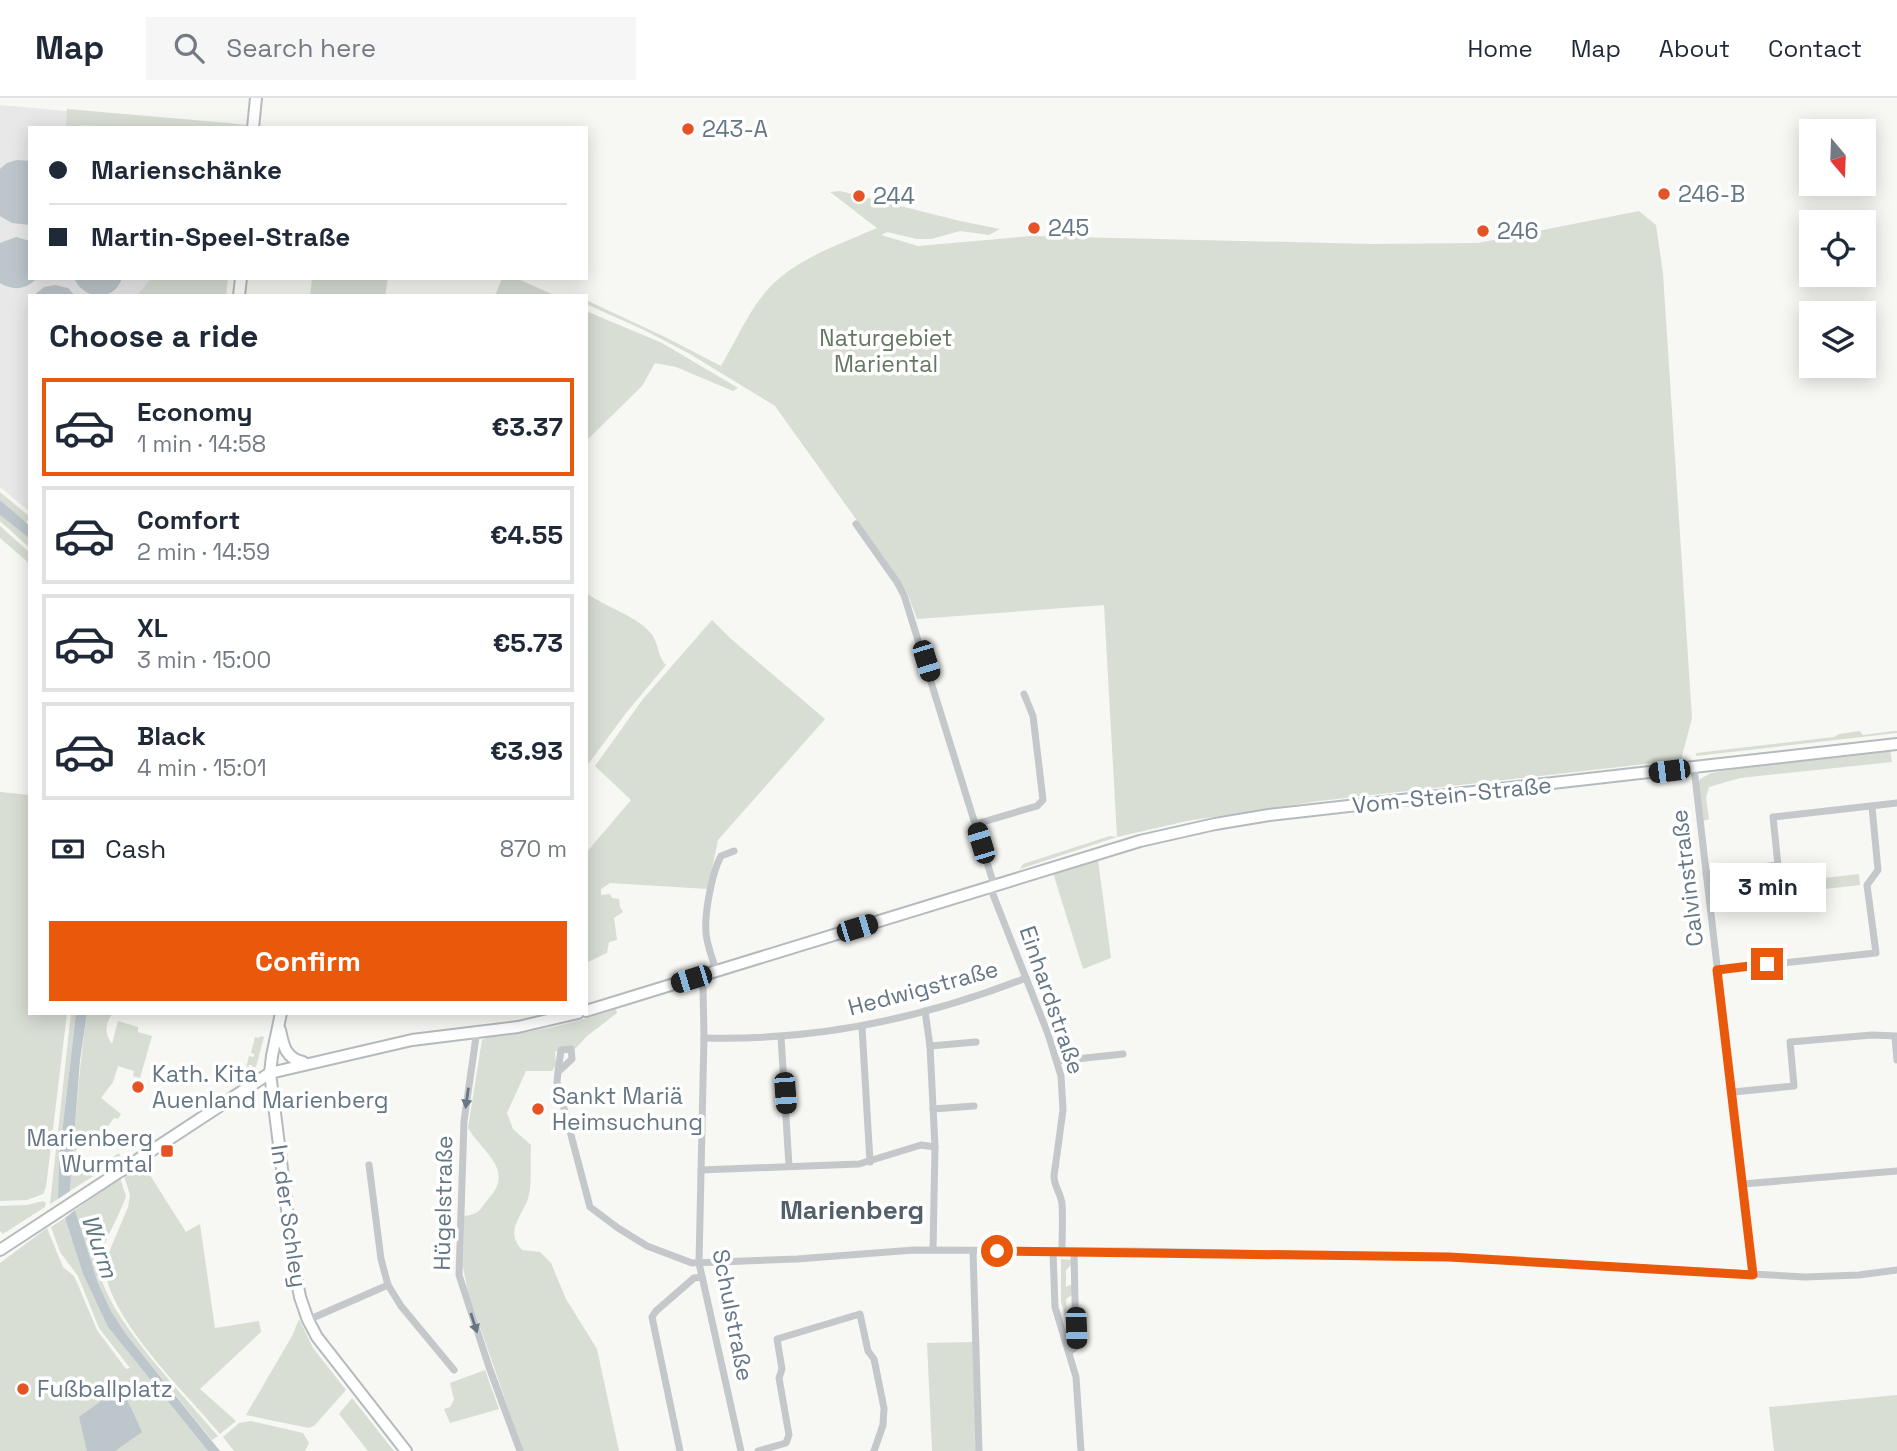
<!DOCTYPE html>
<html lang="en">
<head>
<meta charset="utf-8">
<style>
	body { margin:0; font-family:"Space Grotesk",sans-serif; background:#f6f6f7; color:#1f2937; height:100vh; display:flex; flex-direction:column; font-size:26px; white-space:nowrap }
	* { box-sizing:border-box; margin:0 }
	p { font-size:23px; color:#747a83 }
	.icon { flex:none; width:38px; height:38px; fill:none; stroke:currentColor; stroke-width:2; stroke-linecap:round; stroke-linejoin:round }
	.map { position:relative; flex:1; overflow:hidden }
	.panel { position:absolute; left:28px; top:196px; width:560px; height:721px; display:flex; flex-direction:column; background:#fff; border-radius:0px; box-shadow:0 4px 18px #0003 }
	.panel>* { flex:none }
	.hud { position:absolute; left:28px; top:28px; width:560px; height:154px; border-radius:0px; box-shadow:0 4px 18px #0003; display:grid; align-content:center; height:154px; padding:0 21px; background:#fff }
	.needle { width:46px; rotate:161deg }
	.controls { position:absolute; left:1799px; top:21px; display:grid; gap:14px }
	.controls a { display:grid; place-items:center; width:77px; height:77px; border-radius:0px; background:#fff; box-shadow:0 4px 18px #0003; font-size:35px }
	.end { position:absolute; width:32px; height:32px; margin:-16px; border:9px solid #ea580c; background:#fff; box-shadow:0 0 0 4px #fff }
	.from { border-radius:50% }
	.bubble { position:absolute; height:49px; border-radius:0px; background:#fff; box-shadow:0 4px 18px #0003; font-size:23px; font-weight:700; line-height:49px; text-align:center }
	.car { position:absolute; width:21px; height:42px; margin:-21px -10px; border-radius:9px; box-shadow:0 0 5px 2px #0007; background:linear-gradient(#222 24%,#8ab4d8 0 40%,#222 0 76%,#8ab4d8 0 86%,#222 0) }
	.hud b { display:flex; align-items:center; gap:24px; height:66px; font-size:26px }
	.hud b+b { border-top:2px solid #e0e1e3 }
	.hud i { width:18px; height:18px; background:#1f2937 }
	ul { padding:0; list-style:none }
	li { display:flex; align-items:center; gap:21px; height:98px; margin:0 14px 10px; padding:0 7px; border:4px solid #e0e1e3; border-radius:0px }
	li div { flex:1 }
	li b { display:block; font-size:26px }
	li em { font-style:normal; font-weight:700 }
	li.current { border-color:#ea580c }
	li>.icon { width:63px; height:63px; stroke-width:1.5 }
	h2 { padding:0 21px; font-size:32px; line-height:84px }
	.pay { display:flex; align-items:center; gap:18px; height:77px; padding:0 21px; font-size:26px }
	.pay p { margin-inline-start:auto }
	.button { display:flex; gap:14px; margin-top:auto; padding:14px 21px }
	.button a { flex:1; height:80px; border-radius:0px; background:#ea580c; color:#fff; font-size:28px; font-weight:700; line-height:80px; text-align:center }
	header { display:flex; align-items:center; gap:42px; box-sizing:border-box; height:98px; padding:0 35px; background:#fff; border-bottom:2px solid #e0e1e3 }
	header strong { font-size:33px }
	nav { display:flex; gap:38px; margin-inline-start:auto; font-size:24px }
	.search { width:490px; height:63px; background:#f6f6f7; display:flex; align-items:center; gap:18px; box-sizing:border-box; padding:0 24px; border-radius:0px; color:#747a83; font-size:26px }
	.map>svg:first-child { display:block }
</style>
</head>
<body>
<header>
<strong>Map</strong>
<div class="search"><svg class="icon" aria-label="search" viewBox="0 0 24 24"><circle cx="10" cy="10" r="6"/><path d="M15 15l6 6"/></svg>Search here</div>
<nav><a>Home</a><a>Map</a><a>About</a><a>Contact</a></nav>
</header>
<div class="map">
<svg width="1897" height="1353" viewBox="0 0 1897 1353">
	<rect width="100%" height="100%" fill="#f7f7f3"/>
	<path fill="#e7e8e7" d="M 0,7 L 185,24 L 184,30 L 30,30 L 30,180 L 183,180 L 171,198 L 30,198 L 29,413 L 0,389 Z"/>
	<g fill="#d8ded4">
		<path d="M 67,11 L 228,25 L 248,27 L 248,30 L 114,30 L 86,27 L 66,30 Z"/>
		<path d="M 840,93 L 960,123 L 1000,131 L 989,137 L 960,133 L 931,141 L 917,141 L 887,134 L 881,137 L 918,148 L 1031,138 L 1372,146 L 1478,145 L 1639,113 L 1656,127 L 1663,176 L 1692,620 L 1681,662 L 1319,703 L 1187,723 L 1117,739 L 1020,771 L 1023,766 L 1110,738 L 1117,739 L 1104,507 L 917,521 L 907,494 L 891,470 L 775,308 L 690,256 L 644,232 L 586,206 L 586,202 L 665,239 L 721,268 C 736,243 749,212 769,190 C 797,160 841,146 877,130 L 830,94 Z"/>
		<path d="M 151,180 L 228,180 L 226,198 L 137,198 Z"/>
		<path d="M 312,180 L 388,180 L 385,198 L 310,198 Z"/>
		<path d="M 502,180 L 516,180 L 556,198 L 495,198 Z"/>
		<path d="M 586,213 L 662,245 L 738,290 L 733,293 L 676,269 L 655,265 L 642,288 L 586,343 Z"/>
		<path d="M 0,394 L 30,419 L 26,425 L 0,402 Z"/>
		<path d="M 0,417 L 30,441 L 30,450 L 0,423 Z"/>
		<path d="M 0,428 L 30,455 L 30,466 L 0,440 Z"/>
		<path d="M 586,495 C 606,509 632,516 649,533 C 659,543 657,558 666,567 L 626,615 L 586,669 Z"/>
		<path d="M 712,522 L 730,540 L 825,621 L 718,742 L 708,791 L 610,785 L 601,791 L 601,797 L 610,796 L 612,800 L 619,801 L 620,809 L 623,814 L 614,820 L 617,842 L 609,844 L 607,855 L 588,864 L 586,862 L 586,755 L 631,702 L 595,668 L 643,601 Z"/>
		<path d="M 1860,633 L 1863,637 L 1893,633 L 1897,633 L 1897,635 L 1696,658 L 1696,655 L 1834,639 L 1839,636 Z"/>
		<path d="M 1890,651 L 1892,664 L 1740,680 L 1709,689 L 1706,700 L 1709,721 L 1703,723 L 1698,687 L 1700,681 L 1711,675 L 1776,664 Z"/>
		<path d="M 0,694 L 30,697 L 30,915 L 67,915 L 46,1089 L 43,1096 L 27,1102 L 0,1103 Z"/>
		<path d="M 1098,762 L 1111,860 L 1083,871 L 1053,775 Z"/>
		<path d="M 1859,776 L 1860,787 L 1816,792 L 1815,781 Z"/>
		<path d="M 616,911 L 617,915 L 587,938 L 575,951 L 565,948 L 555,954 L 556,967 L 552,973 L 526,973 L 507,1015 L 513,1031 L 531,1047 C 530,1063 532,1082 529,1097 C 524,1117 503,1132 522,1152 L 540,1154 L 551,1165 L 566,1201 L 597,1251 L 619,1353 L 523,1353 L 468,1194 L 463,1169 L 464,1118 C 481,1116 479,1112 489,1100 C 515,1071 482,1054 468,1030 L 482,942 C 489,937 499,938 508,937 C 545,932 581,923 616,911 Z"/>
		<path d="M 71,915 L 76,915 L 59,1061 L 58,1101 L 50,1106 Z"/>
		<path d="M 87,915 L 113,915 C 105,926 104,935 112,946 L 118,923 L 138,929 L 138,934 L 152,938 L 140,980 L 133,978 L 134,973 L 118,968 L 113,984 L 101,1000 L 121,1016 L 118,1021 L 114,1020 L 105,1032 L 109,1036 L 98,1044 L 88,1040 L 71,1058 L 79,1066 L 84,1077 L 119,1055 L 121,1060 L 70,1093 C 75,1034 78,975 87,915 Z"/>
		<path d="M 260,938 L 264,939 L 256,969 L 250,972 L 252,967 L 249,967 L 248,971 L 246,970 L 249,958 L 254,959 L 254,956 L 251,955 L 255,939 L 259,940 Z"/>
		<path d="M 143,1066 L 186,1134 L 200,1126 L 215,1230 L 259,1223 L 261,1234 L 200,1291 L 236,1323 L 220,1336 C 185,1293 108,1222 104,1166 L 128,1109 L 130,1097 L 124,1078 Z"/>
		<path d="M 120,1080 L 126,1098 C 121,1116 98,1152 99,1168 C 101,1213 188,1302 218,1338 L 212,1342 L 126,1236 L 111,1213 L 98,1185 L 75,1112 Z"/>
		<path d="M 43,1103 L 46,1105 L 45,1109 L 3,1136 L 0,1133 L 0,1108 L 27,1107 Z"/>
		<path d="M 65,1120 L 83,1176 L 108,1229 L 208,1353 L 0,1353 L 0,1165 L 47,1130 L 63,1169 L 74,1178 L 78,1187 L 97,1232 L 126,1271 L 130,1270 L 99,1230 L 78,1178 L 60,1154 L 51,1129 Z"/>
		<path d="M 1061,1161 L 1071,1162 L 1072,1166 L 1066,1172 L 1066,1189 L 1072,1186 L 1073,1196 L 1066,1201 L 1067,1218 L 1073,1215 L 1074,1236 L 1071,1239 L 1061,1203 Z"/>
		<path d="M 299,1221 L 313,1250 L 346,1292 L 314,1328 L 309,1330 L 246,1317 L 292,1238 Z"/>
		<path d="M 973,1244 L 976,1353 L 932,1353 L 927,1245 Z"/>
		<path d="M 485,1272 L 499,1311 L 450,1325 L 444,1311 L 450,1309 L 454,1302 L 450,1285 Z"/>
		<path d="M 1897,1297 L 1897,1353 L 1774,1353 L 1769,1309 Z"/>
		<path d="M 352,1300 L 394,1353 L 368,1353 L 339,1316 Z"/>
		<path d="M 251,1323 L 303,1335 L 309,1345 L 305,1353 L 234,1353 L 223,1339 L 239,1325 Z"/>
	</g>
	<g fill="#bcc6cb">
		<path d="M 17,62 L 30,63 L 30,127 L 12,125 L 0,118 L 0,71 L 7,65 Z"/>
		<path d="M 16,139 L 30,143 L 30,180 L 37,180 C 26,192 13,193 0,185 L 0,145 Z"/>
		<path d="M 74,180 L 122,180 C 114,205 83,202 74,180 Z"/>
		<path d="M 55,187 L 68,190 L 75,198 L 33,198 L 44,189 Z"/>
		<path d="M 0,402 L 30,428 L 30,441 L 0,417 Z"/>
		<path d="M 76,915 L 87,915 L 80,962 L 70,1093 L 58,1101 L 59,1061 Z"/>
		<path d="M 75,1112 L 98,1185 L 111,1213 L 126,1236 L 220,1353 L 208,1353 L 108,1229 L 83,1176 L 65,1120 Z"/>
		<path d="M 115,1293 L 124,1295 L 142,1334 L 115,1353 L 87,1353 L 79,1319 Z"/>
	</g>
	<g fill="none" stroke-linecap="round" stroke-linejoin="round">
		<defs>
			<g id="secondary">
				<path d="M 253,30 L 256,0"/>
				<path d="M 239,198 L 241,180"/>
				<path d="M 586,913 L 1140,743 L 1215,726 L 1269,717 L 1897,646"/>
				<path d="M 281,915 L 272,958 L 270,975 L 294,1167 L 300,1199 L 308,1222 L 317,1239 L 406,1353"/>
				<path d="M 280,932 C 283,947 286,961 303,964"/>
				<path d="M 0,1152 L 270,975 L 412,942 L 518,929 L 578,915"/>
			</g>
		</defs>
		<use href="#secondary" stroke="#b4babe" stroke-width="14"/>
		<g stroke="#c4c8cb" stroke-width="7">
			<path d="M 856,426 L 897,484 L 904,497 L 994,787"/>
			<path d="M 1694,670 L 1753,1177"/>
			<path d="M 976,726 L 1037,708 L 1043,702 L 1033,618 L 1024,596"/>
			<path d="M 1778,767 L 1781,792"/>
			<path d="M 1706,776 L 1778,767 L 1773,719 L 1897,705"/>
			<path d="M 990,789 L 1048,936 L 1061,978 L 1063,1012 L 1054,1078 C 1054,1089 1061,1095 1062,1106 C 1063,1121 1062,1138 1062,1154"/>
			<path d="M 1717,872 L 1876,855 L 1867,787 L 1878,772 L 1872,709"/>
			<path d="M 716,873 C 713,861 707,848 706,835 C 704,817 712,774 721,758 L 734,753"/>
			<path d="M 699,879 L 703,890 L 704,938 L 699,1165 L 741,1353"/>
			<path d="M 925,913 L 930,948 L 935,1049 L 933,1152"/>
			<path d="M 862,929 L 870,1064"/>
			<path d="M 477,932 L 464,1023 L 459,1177 L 489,1269 L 520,1353"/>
			<path d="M 781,939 L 789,1068"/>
			<path d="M 1895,939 L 1897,962"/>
			<path d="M 704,940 C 816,943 922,921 1026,880"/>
			<path d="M 930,948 L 976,944"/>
			<path d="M 1057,963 L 1123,956"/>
			<path d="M 558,974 L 561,952 L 571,951 L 572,961 L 558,974 L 557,984 L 590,1109 L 618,1130 L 647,1148 L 692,1165 L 797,1161 L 914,1152 L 1129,1153 L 1449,1159 L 1805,1179 L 1859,1177 L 1897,1172"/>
			<path d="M 1733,994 L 1794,988 L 1790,944 L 1872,937 L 1897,938"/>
			<path d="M 933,1011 L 974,1008"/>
			<path d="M 369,1067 L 381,1161 L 388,1187 L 401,1208 L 454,1272"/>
			<path d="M 701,1072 L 859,1066 L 921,1047 L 935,1049"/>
			<path d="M 1743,1086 L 1897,1073"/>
			<path d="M 973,1153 L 979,1353"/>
			<path d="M 1053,1154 L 1055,1209 L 1076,1279 L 1081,1353"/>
			<path d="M 308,1222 L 388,1187"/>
			<path d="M 1069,1254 L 1076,1249 L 1074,1154"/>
			<path d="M 680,1353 L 652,1219 L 656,1213 L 694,1180 L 702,1179"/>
			<path d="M 758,1353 L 786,1345 L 789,1337 L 779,1280 L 782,1271 L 777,1241 L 860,1216 L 868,1253 L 874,1261 L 884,1310 L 883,1327 L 874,1353"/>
		</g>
		<use href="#secondary" stroke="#fff" stroke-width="10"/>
	</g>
	<defs><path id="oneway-solid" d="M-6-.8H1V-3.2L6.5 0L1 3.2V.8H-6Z" transform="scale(1.75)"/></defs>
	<g fill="#657785">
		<use href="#oneway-solid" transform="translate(467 1000) rotate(98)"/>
		<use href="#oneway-solid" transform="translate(474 1225) rotate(72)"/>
	</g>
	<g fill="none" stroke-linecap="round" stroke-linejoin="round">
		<path stroke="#ea580c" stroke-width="9" d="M 997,1153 L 1449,1159 L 1753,1177 L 1717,872 L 1767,866"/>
	</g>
	<g fill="#e55225" stroke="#fff" stroke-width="2.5">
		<circle cx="688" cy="31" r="7"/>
		<circle cx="1664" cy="96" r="7"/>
		<circle cx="859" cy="98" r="7"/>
		<circle cx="1034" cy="130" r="7"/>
		<circle cx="1483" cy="133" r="7"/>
		<circle cx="138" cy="989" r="7"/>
		<circle cx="538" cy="1011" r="7"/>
		<rect x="160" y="1046" width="14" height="14" rx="3.5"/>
		<circle cx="23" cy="1291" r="7"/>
	</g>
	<g text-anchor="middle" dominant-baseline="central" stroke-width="7" stroke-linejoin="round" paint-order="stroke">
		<g font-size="23" fill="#657785" stroke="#fff" text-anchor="start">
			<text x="702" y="31">243-A</text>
			<text x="1678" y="96">246-B</text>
			<text x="873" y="98">244</text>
			<text x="1048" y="130">245</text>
			<text x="1497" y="133">246</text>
			<text x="152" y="976">Kath. Kita<tspan x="152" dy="26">Auenland Marienberg</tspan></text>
			<text x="552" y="998">Sankt Mariä<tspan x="552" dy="26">Heimsuchung</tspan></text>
			<text x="153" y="1040" text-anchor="end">Marienberg<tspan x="153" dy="26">Wurmtal</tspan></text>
			<text x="37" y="1291">Fußballplatz</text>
		</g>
		<g font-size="23" fill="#657760" stroke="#fff">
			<text x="886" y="240">Naturgebiet<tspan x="886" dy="26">Mariental</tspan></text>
		</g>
		<g font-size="23" fill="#657785" stroke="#fff">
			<text transform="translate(1452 697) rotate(-6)">Vom-Stein-Straße</text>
			<text transform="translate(1687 780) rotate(-97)">Calvinstraße</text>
			<text transform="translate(923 890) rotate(-15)">Hedwigstraße</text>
			<text transform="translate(1052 902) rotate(71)">Einhardstraße</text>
			<text transform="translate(443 1105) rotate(-89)">Hügelstraße</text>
			<text transform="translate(289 1118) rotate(82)">In der Schley</text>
			<text transform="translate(733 1217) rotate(79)">Schulstraße</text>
		</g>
		<g font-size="24" font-style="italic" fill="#617881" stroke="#fff">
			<text transform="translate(100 1148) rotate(71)">Wurm</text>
		</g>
		<g font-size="26" font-weight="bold" fill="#53606a" stroke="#fff">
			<text x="852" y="1112">Marienberg</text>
		</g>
	</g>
</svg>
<div class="controls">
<a><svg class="needle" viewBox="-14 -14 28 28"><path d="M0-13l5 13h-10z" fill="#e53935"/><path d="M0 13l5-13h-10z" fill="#747a83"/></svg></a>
<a><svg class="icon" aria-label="locate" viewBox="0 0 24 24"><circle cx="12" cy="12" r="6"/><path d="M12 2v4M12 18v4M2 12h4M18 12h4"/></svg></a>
<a><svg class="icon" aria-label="layers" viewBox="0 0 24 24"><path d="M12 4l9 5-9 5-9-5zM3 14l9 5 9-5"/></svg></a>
</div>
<i class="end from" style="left:997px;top:1153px"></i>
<i class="end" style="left:1767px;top:866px"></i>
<div class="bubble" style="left:1710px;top:765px;width:116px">3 min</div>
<i class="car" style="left:926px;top:563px;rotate:163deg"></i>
<i class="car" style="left:1669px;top:673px;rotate:263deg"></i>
<i class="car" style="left:981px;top:745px;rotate:343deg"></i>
<i class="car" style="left:857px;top:830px;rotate:73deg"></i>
<i class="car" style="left:691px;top:881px;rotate:253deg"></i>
<i class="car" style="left:785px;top:995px;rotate:176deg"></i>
<i class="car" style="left:1076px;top:1230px;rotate:178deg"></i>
<div class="hud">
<b><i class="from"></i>Marienschänke</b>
<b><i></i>Martin-Speel-Straße</b>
</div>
<section class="panel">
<h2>Choose a ride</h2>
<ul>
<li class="current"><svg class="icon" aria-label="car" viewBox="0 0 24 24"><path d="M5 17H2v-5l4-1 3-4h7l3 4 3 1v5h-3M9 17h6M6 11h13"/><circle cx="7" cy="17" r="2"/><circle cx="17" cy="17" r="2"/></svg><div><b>Economy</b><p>1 min · 14:58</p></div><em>€3.37</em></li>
<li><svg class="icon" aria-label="car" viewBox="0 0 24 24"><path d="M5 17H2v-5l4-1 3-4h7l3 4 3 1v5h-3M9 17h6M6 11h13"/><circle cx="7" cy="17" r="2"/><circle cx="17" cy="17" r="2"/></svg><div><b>Comfort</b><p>2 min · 14:59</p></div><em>€4.55</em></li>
<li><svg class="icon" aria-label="car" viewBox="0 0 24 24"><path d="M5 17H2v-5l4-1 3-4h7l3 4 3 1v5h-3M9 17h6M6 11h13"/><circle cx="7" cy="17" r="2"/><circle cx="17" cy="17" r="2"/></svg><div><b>XL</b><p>3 min · 15:00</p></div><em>€5.73</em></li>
<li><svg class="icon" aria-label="car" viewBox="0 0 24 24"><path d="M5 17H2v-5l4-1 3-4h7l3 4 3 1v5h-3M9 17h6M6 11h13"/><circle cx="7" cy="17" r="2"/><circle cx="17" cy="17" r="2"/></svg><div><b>Black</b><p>4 min · 15:01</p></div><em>€3.93</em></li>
</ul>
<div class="pay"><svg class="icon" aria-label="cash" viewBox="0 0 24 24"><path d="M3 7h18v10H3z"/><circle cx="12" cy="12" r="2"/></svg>Cash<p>870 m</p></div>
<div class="button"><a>Confirm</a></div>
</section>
</div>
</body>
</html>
